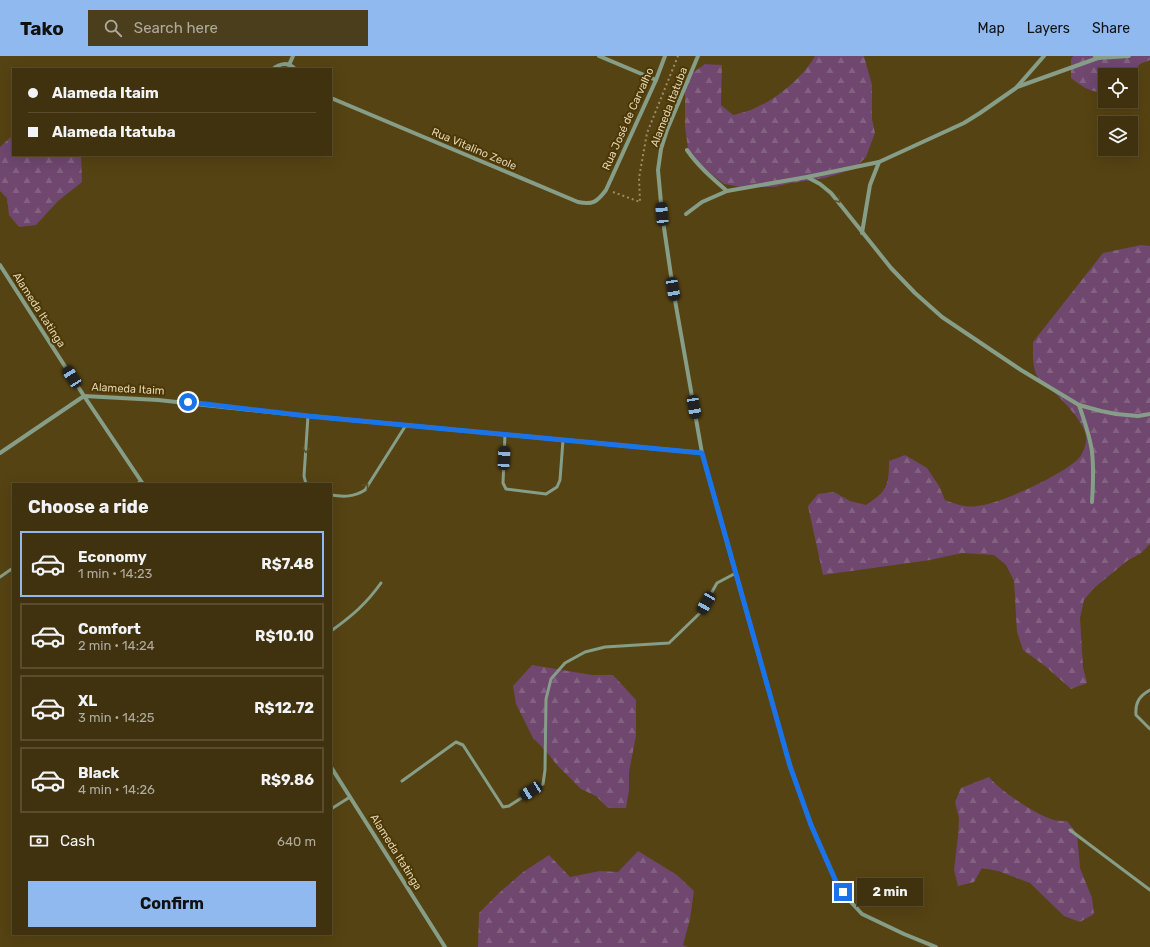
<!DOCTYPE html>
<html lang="en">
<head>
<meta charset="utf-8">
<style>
	body { margin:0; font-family:Rubik,sans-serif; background:#4b3e1c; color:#f1f3f6; height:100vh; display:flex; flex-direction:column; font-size:15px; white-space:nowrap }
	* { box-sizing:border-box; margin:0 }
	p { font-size:13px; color:#aeaa9e }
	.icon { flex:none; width:22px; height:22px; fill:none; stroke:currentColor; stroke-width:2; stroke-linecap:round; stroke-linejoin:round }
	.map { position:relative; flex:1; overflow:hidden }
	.details { position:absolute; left:12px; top:427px; width:320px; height:452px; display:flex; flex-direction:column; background:#40320e; border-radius:0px; box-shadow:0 4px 16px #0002,0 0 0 1px #594d2e }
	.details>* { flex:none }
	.guide { position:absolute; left:12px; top:12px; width:320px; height:88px; border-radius:0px; box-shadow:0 4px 16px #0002,0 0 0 1px #594d2e; display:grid; align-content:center; height:88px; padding:0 16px; background:#40320e }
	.fabs { position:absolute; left:1098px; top:12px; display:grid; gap:8px }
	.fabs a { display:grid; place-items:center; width:40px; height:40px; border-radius:0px; background:#40320e; box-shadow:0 4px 16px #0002,0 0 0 1px #594d2e; font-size:20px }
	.end { position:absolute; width:18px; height:18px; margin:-9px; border:5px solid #1a73e8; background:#fff; box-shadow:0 0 0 2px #fff }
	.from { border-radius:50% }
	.bubble { position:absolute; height:28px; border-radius:0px; background:#40320e; box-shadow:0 4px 16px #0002,0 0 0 1px #594d2e; font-size:13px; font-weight:700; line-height:28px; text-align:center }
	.car { position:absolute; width:12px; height:24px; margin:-12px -6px; border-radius:5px; box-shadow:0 0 3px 1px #0007; background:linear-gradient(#222 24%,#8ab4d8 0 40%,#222 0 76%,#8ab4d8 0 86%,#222 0) }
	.guide b { display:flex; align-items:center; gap:14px; height:38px; font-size:15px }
	.guide b+b { border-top:1px solid #594d2e }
	.guide i { width:10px; height:10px; background:#f1f3f6 }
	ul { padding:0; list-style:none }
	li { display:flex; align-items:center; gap:12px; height:66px; margin:0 8px 6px; padding:0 8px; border:2px solid #594d2e; border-radius:0px }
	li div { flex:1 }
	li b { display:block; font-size:15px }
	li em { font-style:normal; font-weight:700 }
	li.active { border-color:#90b9f0 }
	li>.icon { width:36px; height:36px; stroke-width:1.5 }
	h2 { padding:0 16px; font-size:18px; line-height:48px }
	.pay { display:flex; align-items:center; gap:10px; height:44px; padding:0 16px; font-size:15px }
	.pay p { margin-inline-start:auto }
	.button { display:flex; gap:8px; margin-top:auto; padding:8px 16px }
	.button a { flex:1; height:46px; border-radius:0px; background:#90b9f0; color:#111; font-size:16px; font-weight:700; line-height:46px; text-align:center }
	header { display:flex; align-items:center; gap:24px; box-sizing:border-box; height:56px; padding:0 20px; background:#90b9f0; color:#111 }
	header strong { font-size:19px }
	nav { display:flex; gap:22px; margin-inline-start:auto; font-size:14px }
	.search { width:280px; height:36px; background:#4b3e1c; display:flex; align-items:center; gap:10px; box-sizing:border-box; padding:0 14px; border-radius:0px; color:#aeaa9e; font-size:15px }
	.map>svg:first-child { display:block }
</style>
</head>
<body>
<header>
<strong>Tako</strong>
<div class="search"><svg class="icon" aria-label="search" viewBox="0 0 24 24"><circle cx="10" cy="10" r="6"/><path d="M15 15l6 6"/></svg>Search here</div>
<nav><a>Map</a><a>Layers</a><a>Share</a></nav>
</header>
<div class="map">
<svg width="1150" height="891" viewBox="0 0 1150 891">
	<defs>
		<pattern id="forest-firs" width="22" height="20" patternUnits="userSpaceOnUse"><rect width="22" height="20" fill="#6f476f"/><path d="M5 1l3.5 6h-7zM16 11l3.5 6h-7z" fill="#836181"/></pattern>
	</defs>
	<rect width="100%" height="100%" fill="#564313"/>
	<g fill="url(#forest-firs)">
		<path d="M 815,0 L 864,0 L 872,29 L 872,63 L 875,77 L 866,101 L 854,113 L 825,122 L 791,127 L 774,131 L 741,131 L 724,128 L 689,100 L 685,71 L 685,34 L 691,18 L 705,8 L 722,9 L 721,49 L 733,59 C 741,57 750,55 757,51 C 778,42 804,20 815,0 Z"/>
		<path d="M 1073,0 L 1150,0 L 1150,4 L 1140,8 L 1129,19 L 1105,19 L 1105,35 C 1093,39 1080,29 1071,22 L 1071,4 Z"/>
		<path d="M 13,79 L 13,99 L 81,99 L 82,126 L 58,145 L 36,169 L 19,171 L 9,159 L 7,142 L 0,135 L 0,91 Z"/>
		<path d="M 1141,189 L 1150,190 L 1150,488 L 1141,497 L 1127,505 L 1094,532 L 1084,544 L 1080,562 L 1083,611 L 1087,627 L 1071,633 L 1045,610 L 1023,594 L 1017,576 L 1014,525 L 1006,509 L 994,499 L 962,497 L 930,504 L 823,519 L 808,450 L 818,438 L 834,436 L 850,445 L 866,449 C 887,435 889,430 889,405 L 905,399 L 927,412 L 939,430 L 945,444 C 956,448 965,452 977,450 C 1000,448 1062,419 1078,403 C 1082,400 1085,391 1086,386 C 1089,369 1061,343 1050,332 C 1046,328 1039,324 1037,320 C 1032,310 1033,297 1033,286 L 1103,197 Z"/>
		<path d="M 532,609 L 592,619 L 613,619 L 636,644 L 636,680 L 629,716 L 629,734 L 626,752 L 608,752 L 596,740 L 581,733 L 557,709 L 545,694 L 533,682 L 516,648 L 513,630 Z"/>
		<path d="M 989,721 C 999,734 1035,758 1051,763 C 1056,765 1062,765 1067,765 L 1077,778 L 1080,812 L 1092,842 L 1094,858 L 1080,866 L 1064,860 L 1030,827 L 998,815 L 982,812 L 974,826 L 958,830 L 954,814 L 958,780 L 959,762 L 955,746 L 961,732 Z"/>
		<path d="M 638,795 L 677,819 L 694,835 L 690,863 L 683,889 L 688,891 L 478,891 L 479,857 L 499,837 L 523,816 L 549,799 L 570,821 L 600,815 L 618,816 Z"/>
	</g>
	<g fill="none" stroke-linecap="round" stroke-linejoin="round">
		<path stroke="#9d8d66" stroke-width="2" stroke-dasharray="2 3" stroke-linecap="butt" d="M 613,136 L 640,146 L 639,122 L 647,77 L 678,0"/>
		<g stroke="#869e87" stroke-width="3">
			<path d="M 505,378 L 503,427 L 506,433 L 546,438 L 557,431 L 560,424 L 563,384"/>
			<path d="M 137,428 L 141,425"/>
			<path d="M 306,428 L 304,420 L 308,360"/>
			<path d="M 331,439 C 344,441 354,441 365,434 L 406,369"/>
			<path d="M 0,521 L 13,512"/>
			<path d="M 331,575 C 352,560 366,548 381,527"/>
			<path d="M 1150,634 C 1139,640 1135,647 1136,659 L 1150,673"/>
			<path d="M 402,725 L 456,686 L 463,689 L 503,751 L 509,750 L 543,728 L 545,714 L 546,643 L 551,623 L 565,607 L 585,596 L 605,591 L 669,587 L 700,557 L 717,527 L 736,517"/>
			<path d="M 331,753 L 350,741"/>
			<path d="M 1070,774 L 1150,834"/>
		</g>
		<g stroke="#869e87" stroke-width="4">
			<path d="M 599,0 L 656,24"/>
			<path d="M 698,0 L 667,74 L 661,93 L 658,114 L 662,158 L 673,233 L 702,397 L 790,710 L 811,769 L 837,828 L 849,844 L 862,858 L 904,878 L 936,891"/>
			<path d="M 1095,0 L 1098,2 L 1129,0"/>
			<path d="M 289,9 L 293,0"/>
			<path d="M 273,13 C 280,7 288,6 295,13"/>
			<path d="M 1017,31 L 1098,2"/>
			<path d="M 331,42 L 578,146 C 593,149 597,146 606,134 L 656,24 L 665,0"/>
			<path d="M 687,94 C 698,110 712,122 727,135 L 807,121 L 879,106 L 964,67 L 980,57 L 1016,32 L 1044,0"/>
			<path d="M 807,121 L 820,128 L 831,137 L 891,212 L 915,237 L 942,261 L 1021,314 L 1079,349 L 1101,355 L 1116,358 L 1138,360 L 1150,358"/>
			<path d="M 686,158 L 702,146 L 727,135"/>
			<path d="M 862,177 L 870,129 L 879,106"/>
			<path d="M 0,209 L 84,340 L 143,428"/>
			<path d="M 1079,349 C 1084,364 1090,380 1092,396 C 1094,413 1093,430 1092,446"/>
			<path d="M 0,397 L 84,340 L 158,344 L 308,360 L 702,397"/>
			<path d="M 331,711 L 445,891"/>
		</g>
	</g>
	<defs><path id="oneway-chevron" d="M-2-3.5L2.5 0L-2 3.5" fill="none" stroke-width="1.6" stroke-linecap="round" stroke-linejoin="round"/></defs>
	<g stroke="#5a5226">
		<use href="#oneway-chevron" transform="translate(838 144) rotate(50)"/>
		<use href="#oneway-chevron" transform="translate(306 394) rotate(94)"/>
		<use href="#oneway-chevron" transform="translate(366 430) rotate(-51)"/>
	</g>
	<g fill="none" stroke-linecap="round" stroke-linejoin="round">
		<path stroke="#1a73e8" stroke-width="5" d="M 188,346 L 308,360 L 702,397 L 790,710 L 811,769 L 837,828 L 843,836"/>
	</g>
	<g text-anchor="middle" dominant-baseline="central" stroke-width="4" stroke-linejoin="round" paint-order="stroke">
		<g font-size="11" fill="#e1d3b5" stroke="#4b3805">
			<text transform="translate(669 51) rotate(-69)">Alameda Itatuba</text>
			<text transform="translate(628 63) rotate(-66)">Rua José de Carvalho</text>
			<text transform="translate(474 93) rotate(23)">Rua Vitalino Zeole</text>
			<text transform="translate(39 254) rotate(57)">Alameda Itatinga</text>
			<text transform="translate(128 333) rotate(3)">Alameda Itaim</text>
			<text transform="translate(396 796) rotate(58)">Alameda Itatinga</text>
		</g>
	</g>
</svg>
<div class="fabs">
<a><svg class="icon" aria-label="locate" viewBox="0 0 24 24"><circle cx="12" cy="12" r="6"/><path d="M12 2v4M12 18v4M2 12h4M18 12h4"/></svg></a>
<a><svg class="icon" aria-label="layers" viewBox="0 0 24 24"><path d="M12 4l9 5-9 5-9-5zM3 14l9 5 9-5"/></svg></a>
</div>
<i class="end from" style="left:188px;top:346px"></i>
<i class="end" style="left:843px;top:836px"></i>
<div class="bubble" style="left:857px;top:822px;width:66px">2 min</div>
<i class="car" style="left:662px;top:158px;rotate:355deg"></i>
<i class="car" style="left:673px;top:233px;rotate:170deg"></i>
<i class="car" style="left:72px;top:321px;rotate:327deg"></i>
<i class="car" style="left:694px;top:351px;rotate:170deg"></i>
<i class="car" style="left:504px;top:402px;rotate:3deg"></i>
<i class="car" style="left:706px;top:547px;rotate:210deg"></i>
<i class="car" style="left:531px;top:735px;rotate:237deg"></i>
<div class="guide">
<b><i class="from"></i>Alameda Itaim</b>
<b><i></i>Alameda Itatuba</b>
</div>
<section class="details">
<h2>Choose a ride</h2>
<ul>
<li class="active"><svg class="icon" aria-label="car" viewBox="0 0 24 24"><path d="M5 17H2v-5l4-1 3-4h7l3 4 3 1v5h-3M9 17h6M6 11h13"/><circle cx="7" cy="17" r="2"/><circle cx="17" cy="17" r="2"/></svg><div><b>Economy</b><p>1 min · 14:23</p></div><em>R$7.48</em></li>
<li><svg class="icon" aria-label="car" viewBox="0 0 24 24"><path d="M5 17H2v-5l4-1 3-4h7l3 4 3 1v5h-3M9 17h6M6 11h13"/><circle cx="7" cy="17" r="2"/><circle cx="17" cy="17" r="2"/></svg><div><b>Comfort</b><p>2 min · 14:24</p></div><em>R$10.10</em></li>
<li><svg class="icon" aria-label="car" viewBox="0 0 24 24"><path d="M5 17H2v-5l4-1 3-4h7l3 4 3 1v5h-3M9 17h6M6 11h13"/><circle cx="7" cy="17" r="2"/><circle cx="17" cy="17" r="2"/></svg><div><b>XL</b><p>3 min · 14:25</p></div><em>R$12.72</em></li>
<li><svg class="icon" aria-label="car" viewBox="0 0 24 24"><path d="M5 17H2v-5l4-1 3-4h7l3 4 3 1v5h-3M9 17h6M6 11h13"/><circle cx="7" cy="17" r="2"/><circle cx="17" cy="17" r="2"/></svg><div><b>Black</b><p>4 min · 14:26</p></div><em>R$9.86</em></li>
</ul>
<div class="pay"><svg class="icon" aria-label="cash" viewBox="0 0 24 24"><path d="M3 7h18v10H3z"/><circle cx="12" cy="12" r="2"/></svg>Cash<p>640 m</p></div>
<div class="button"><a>Confirm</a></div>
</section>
</div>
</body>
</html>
